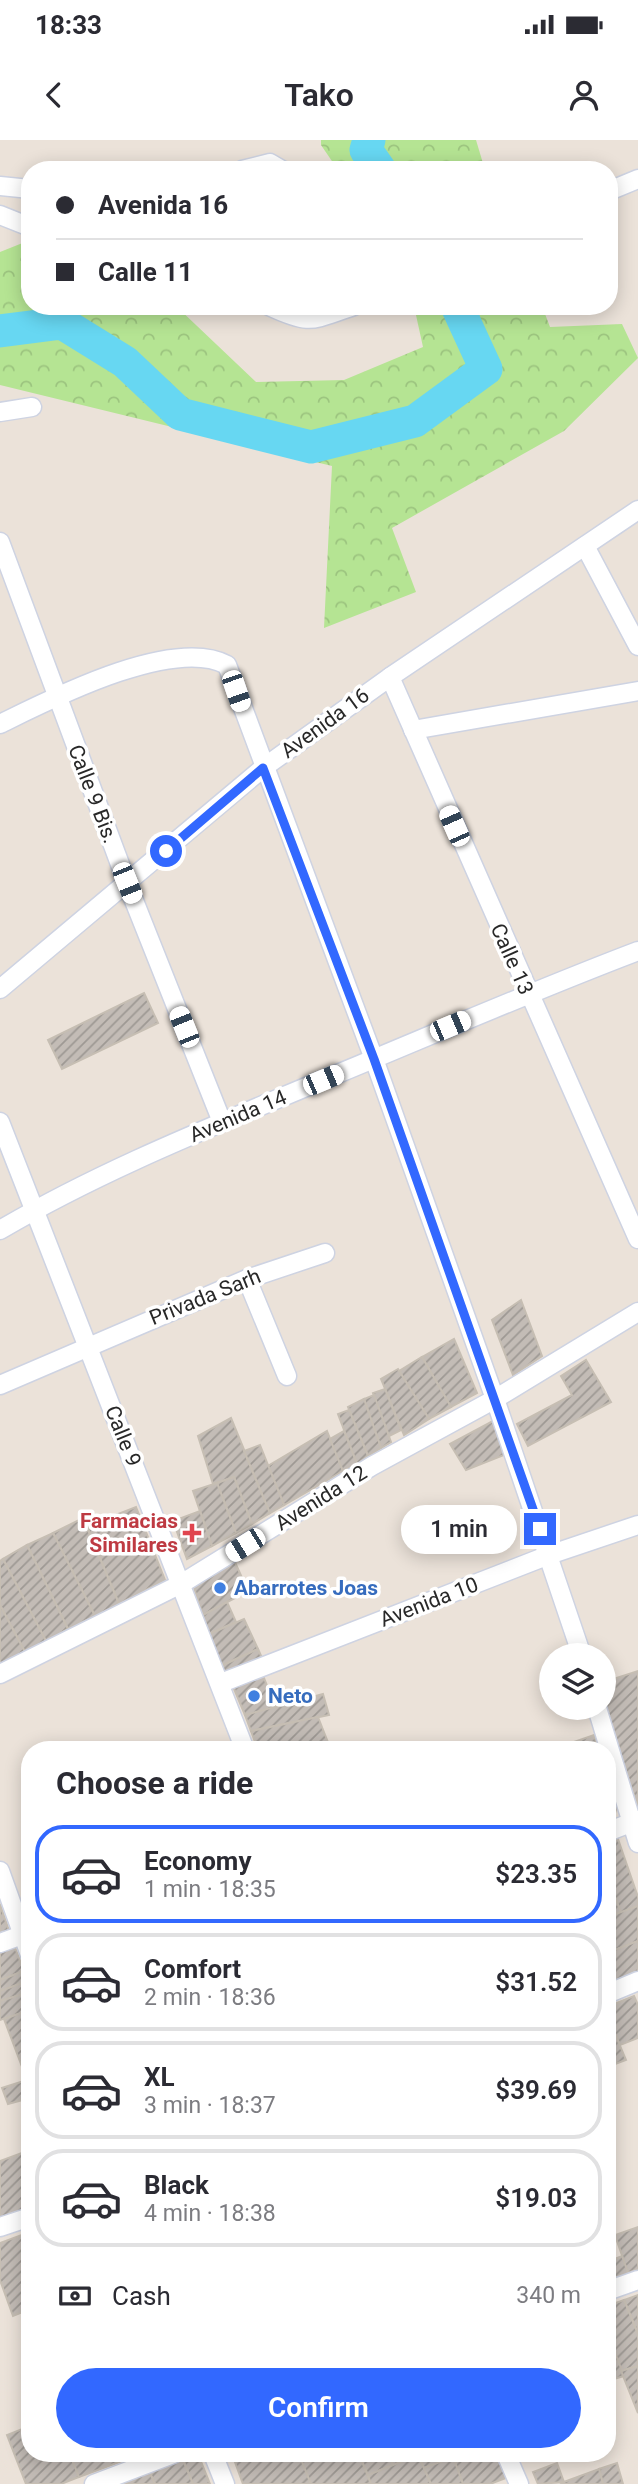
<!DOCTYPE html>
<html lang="en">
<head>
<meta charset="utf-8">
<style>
	body { margin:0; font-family:Roboto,sans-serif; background:#f7f7f7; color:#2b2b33; height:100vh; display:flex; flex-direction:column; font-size:26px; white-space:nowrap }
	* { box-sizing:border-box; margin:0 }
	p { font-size:23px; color:#7c7c81 }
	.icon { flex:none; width:38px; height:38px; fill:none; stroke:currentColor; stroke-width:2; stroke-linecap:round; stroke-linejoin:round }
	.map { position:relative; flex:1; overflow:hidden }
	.sheet { position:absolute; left:21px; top:1601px; width:595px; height:721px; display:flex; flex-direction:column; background:#fff; border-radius:28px; box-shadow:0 4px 18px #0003 }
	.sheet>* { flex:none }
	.hud { position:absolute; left:21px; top:21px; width:597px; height:154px; border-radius:28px; box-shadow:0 4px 18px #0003; display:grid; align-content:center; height:154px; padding:0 35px; background:#fff }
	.controls { position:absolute; left:539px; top:1503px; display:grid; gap:14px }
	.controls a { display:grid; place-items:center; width:77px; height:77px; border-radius:50%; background:#fff; box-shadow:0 4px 18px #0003; font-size:35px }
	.end { position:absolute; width:32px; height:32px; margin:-16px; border:9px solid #3268ff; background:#fff; box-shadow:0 0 0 4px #fff }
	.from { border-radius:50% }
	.bubble { position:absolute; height:49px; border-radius:24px; background:#fff; box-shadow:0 4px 18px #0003; font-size:23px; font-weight:600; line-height:49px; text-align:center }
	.car { position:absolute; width:21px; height:42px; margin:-21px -10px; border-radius:9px; box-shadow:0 0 5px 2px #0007; background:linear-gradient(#fff 24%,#345 0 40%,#fff 0 76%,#345 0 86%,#fff 0) }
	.hud b { display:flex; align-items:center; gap:24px; height:66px; font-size:26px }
	.hud b+b { border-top:2px solid #e1e1e2 }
	.hud i { width:18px; height:18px; background:#2b2b33 }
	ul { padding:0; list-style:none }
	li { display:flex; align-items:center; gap:21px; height:98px; margin:0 14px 10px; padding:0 21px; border:4px solid #e1e1e2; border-radius:28px }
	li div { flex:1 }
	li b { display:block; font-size:26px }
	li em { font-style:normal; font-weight:600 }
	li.active { border-color:#3268ff }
	li>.icon { width:63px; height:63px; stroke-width:1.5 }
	h2 { padding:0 35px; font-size:32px; line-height:84px }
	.pay { display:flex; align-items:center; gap:18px; height:77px; padding:0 35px; font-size:26px }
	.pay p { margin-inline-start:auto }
	.cta { display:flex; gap:14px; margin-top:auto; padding:14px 35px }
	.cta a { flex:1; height:80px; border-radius:42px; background:#3268ff; color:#fff; font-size:28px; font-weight:600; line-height:80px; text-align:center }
	.status { display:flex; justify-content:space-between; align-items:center; height:49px; padding:0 35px; background:#fff; direction:ltr }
	.status svg { height:19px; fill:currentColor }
	header { display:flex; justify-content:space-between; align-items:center; height:91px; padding:0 35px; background:#fff; font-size:32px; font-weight:600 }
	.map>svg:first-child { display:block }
</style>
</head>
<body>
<div class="status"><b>18:33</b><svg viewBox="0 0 49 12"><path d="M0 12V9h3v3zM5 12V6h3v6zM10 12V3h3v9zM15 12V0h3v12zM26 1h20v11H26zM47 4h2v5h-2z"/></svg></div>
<header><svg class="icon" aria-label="back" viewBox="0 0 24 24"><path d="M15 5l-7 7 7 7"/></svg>Tako<svg class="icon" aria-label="person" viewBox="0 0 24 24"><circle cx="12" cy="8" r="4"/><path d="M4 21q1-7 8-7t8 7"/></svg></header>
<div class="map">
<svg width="638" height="2344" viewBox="0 0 638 2344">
	<defs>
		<pattern id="forest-crowns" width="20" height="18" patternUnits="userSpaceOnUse" patternTransform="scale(1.75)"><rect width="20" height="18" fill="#b5e493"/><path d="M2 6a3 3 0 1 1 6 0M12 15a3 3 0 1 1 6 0" fill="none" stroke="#9cc47f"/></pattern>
		<pattern id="building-hatch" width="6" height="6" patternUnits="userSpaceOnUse" patternTransform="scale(1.75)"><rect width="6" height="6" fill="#c3bcb6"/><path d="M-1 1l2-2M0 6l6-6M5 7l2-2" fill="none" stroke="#9e9994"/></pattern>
	</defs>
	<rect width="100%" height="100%" fill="#ebe2d9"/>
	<g fill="url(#forest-crowns)">
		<path d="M 321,0 L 476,0 L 485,30 L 338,30 L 321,5 Z"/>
		<path d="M 30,100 L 30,166 L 176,166 L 256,242 L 344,240 L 423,207 L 414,166 L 542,166 L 550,187 L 622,184 L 638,218 L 564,291 L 392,388 L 416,452 L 324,488 L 332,326 L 0,245 L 0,112 Z"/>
	</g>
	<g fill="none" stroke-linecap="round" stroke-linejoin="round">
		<g stroke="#67d7f2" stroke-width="33">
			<path d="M 369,0 L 366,10 L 380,30"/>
			<path d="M 0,191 L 62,183 L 125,222 L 180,274 L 311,307 L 415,281 L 486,229 L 457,166"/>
		</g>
	</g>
	<g fill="url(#building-hatch)" stroke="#c6beb3" stroke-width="2">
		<path d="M 144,853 L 158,883 L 62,929 L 48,900 Z"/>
		<path d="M 521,1160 L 542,1216 L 513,1235 L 492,1180 Z"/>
		<path d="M 454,1199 L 477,1253 L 451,1267 L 422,1217 Z"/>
		<path d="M 422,1217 L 451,1267 L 429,1279 L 399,1231 Z"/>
		<path d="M 586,1220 L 611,1262 L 528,1306 L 517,1284 L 572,1255 L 561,1236 Z"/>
		<path d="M 398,1229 L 429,1279 L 404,1295 L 381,1239 Z"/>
		<path d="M 385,1249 L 401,1290 L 389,1296 L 373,1253 Z"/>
		<path d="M 374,1255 L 391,1302 L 381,1308 L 364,1259 Z"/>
		<path d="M 364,1259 L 381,1308 L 368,1316 L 348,1267 Z"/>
		<path d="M 349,1270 L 368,1316 L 357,1324 L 338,1274 Z"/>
		<path d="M 231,1278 L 270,1373 L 252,1384 L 234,1337 L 213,1344 L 198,1296 Z"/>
		<path d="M 493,1281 L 504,1315 L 466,1330 L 450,1304 Z"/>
		<path d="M 327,1291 L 343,1331 L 284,1365 L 268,1326 Z"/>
		<path d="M 344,1291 L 357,1324 L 343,1331 L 330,1299 Z"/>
		<path d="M 260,1305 L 284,1365 L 270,1373 L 244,1311 Z"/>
		<path d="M 234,1337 L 252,1384 L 236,1393 L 217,1343 Z"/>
		<path d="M 217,1343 L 236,1393 L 212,1406 L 193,1351 Z"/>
		<path d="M 136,1367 L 165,1440 L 119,1464 L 87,1386 Z"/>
		<path d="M 200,1371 L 212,1406 L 187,1419 L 173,1381 Z"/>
		<path d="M 83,1378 L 119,1464 L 95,1476 L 53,1393 Z"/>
		<path d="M 53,1393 L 95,1476 L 68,1489 L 27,1405 Z"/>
		<path d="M 27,1405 L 68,1489 L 46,1501 L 3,1419 Z"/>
		<path d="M 3,1419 L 46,1501 L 25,1512 L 0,1465 L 0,1421 Z"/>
		<path d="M 234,1420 L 248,1451 L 203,1475 L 193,1445 Z"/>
		<path d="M 227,1462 L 236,1482 L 209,1494 L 203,1475 Z"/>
		<path d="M 0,1465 L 25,1512 L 0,1524 Z"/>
		<path d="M 244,1479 L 258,1509 L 221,1526 L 209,1494 Z"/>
		<path d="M 258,1509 L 262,1518 L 225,1534 L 221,1526 Z"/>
		<path d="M 638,1531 L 638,1667 L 604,1565 L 604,1542 Z"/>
		<path d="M 262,1533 L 276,1568 L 245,1575 L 232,1544 Z"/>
		<path d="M 323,1554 L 329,1575 L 251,1591 L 245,1575 Z"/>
		<path d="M 318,1577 L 331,1610 L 258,1610 L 251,1591 Z"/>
		<path d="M 594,1595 L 599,1610 L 551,1610 Z"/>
		<path d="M 607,1633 L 618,1664 L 615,1673 L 607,1676 Z"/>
		<path d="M 618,1699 L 638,1757 L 638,1766 L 621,1773 L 607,1736 L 607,1703 Z"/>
		<path d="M 607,1736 L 621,1773 L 607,1777 Z"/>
		<path d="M 0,1764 L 9,1791 L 0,1795 Z"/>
		<path d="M 638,1766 L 638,1801 L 607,1813 L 607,1777 Z"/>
		<path d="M 638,1801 L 638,1832 L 607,1845 L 607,1813 Z"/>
		<path d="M 14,1805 L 24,1831 L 0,1840 L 0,1810 Z"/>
		<path d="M 24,1831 L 28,1841 L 0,1851 L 0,1840 Z"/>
		<path d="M 28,1841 L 30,1852 L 0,1861 L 0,1851 Z"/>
		<path d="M 30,1852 L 30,1870 L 0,1880 L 0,1861 Z"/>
		<path d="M 634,1856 L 638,1865 L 638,1898 L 620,1905 L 607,1875 L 607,1867 Z"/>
		<path d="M 30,1870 L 30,1958 L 8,1964 L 2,1948 L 27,1940 L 4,1879 Z"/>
		<path d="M 607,1875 L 626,1920 L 607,1927 Z"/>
		<path d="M 30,2010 L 30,2070 L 0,2081 L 0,2021 Z"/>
		<path d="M 638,2087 L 638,2129 L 628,2133 L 615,2095 Z"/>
		<path d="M 30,2092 L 30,2169 L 13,2176 L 0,2140 L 0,2103 Z"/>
		<path d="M 622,2116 L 628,2133 L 609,2140 L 607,2122 Z"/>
		<path d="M 638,2155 L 638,2194 L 624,2160 Z"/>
		<path d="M 624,2160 L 638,2194 L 638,2226 L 621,2231 L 607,2194 L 607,2166 Z"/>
		<path d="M 614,2210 L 624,2236 L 607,2241 L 607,2212 Z"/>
		<path d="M 638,2226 L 638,2273 L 621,2231 Z"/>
		<path d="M 30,2286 L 30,2296 L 26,2297 L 30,2314 L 70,2314 L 79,2337 L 61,2344 L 26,2344 L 7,2295 Z"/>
		<path d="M 70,2314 L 129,2314 L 130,2318 L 79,2337 Z"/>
		<path d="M 198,2314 L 210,2344 L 193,2344 L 183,2320 Z"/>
		<path d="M 232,2314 L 299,2314 L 311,2344 L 243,2344 Z"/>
		<path d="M 299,2314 L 359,2314 L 371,2344 L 311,2344 Z"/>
		<path d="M 359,2314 L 389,2314 L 393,2325 L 368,2335 Z"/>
		<path d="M 389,2314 L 418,2314 L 418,2315 L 393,2325 Z"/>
		<path d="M 418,2314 L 462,2314 L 424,2328 Z"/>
		<path d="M 462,2314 L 497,2314 L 506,2338 L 490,2344 L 463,2344 L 453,2317 Z"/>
		<path d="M 418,2315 L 431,2344 L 371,2344 L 368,2335 Z"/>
		<path d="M 453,2317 L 463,2344 L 431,2344 L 424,2328 Z"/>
		<path d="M 183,2320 L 193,2344 L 155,2344 L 149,2331 Z"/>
		<path d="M 557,2323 L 564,2342 L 538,2344 L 533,2332 Z"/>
		<path d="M 617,2323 L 623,2344 L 603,2344 L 599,2329 Z"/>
		<path d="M 599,2329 L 603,2344 L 561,2344 L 564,2342 Z"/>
		<path d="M 149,2331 L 155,2344 L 118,2344 Z"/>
	</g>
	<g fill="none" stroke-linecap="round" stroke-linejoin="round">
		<defs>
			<g id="minor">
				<path d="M 242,30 L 270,23 L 282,30"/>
				<path d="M 0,46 L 30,49"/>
				<path d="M 609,51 L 638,39"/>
				<path d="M 0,75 L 30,87"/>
				<path d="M 269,166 C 312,186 311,180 354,166"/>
				<path d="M 0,272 L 32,267"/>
				<path d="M 0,402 L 127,743 L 222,982"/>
				<path d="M 585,406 L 638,506"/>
				<path d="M 390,537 L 638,1099"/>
				<path d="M 0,584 C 51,559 173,496 227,525 L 374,919 L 495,1259 L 582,1516"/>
				<path d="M 413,590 L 638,551"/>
				<path d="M 0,849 L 263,628 L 390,537 L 638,370"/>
				<path d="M 0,982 L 245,1610"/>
				<path d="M 0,1090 C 100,1031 211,987 318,942 C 425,898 530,852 638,811"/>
				<path d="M 247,1139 L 287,1236"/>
				<path d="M 0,1245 L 247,1139 L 325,1113"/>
				<path d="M 0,1534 L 181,1444 L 372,1326 L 495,1259 L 638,1172"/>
				<path d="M 221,1543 L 549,1415 L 638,1385"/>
				<path d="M 597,1568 L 638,1703"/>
				<path d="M 607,1692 L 638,1680"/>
				<path d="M 0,1731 L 30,1815"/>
				<path d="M 0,1803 L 22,1795"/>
				<path d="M 607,1854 L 638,1841"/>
				<path d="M 0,2087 L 30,2077"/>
				<path d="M 607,2151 L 638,2140"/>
				<path d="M 213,2314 L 225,2344"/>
				<path d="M 506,2314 L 519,2344"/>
				<path d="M 94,2344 L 173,2314"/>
			</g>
		</defs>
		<use href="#minor" stroke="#ced3e2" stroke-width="21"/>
		<use href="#minor" stroke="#fff" stroke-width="18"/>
	</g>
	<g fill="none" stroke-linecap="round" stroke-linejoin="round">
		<path stroke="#3268ff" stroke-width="9" d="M 166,711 L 263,628 L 374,919 L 540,1389"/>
	</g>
	<path fill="#e0444e" stroke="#fff" stroke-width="2.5" d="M188.5 1382.5h7v7h7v7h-7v7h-7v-7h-7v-7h7z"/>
	<g fill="#3f7fe0" stroke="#fff" stroke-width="2.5">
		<circle cx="220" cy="1448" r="7"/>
		<circle cx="254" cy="1556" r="7"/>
	</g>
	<g text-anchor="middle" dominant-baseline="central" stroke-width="7" stroke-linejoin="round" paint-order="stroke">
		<g font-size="21" fill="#282828" stroke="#fff">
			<text transform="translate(325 583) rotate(-36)">Avenida 16</text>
			<text transform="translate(93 654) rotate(69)">Calle 9 Bis.</text>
			<text transform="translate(512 819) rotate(66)">Calle 13</text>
			<text transform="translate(238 976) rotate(-23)">Avenida 14</text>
			<text transform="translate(205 1157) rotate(-22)">Privada Sarh</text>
			<text transform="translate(123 1296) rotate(68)">Calle 9</text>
			<text transform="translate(321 1358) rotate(-32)">Avenida 12</text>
			<text transform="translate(429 1462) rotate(-21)">Avenida 10</text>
		</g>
		<g font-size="21" font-weight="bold" fill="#be3a42" stroke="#fff" text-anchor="end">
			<text x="178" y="1381">Farmacias<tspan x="178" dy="24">Similares</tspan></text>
		</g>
		<g font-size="21" font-weight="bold" fill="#366cbe" stroke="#fff" text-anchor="start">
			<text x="234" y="1448">Abarrotes Joas</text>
			<text x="268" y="1556">Neto</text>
		</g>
	</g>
</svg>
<div class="controls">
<a><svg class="icon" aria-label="layers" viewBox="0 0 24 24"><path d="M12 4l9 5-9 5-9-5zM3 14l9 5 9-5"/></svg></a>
</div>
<i class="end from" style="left:166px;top:711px"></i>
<i class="end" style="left:540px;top:1389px"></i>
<div class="bubble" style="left:401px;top:1365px;width:116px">1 min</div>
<i class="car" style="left:236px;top:551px;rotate:161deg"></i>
<i class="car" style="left:454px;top:686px;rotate:336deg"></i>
<i class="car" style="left:127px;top:743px;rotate:158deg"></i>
<i class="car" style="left:450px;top:886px;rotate:67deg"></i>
<i class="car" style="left:184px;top:887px;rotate:338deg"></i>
<i class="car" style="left:323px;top:940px;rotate:67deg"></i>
<i class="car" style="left:245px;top:1405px;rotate:238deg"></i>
<div class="hud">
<b><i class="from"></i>Avenida 16</b>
<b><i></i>Calle 11</b>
</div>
<section class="sheet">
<h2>Choose a ride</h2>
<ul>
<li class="active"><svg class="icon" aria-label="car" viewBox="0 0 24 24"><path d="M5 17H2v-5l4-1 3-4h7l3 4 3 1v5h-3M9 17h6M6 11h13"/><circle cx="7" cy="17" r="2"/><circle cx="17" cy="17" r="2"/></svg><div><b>Economy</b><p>1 min · 18:35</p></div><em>$23.35</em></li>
<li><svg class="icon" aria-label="car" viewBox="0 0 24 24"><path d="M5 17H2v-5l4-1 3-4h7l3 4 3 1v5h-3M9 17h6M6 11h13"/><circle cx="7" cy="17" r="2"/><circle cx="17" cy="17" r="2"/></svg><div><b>Comfort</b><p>2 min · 18:36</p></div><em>$31.52</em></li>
<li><svg class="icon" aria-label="car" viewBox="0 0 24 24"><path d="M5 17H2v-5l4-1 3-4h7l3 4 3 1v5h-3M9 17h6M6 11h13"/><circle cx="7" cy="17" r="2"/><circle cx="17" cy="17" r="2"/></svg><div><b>XL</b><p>3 min · 18:37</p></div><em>$39.69</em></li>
<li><svg class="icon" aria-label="car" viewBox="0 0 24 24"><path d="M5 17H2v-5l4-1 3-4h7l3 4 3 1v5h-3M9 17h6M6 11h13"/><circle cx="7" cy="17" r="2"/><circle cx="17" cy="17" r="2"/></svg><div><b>Black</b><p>4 min · 18:38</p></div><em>$19.03</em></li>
</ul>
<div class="pay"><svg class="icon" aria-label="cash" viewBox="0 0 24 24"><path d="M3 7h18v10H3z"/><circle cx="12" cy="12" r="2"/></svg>Cash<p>340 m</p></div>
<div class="cta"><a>Confirm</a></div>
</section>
</div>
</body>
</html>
